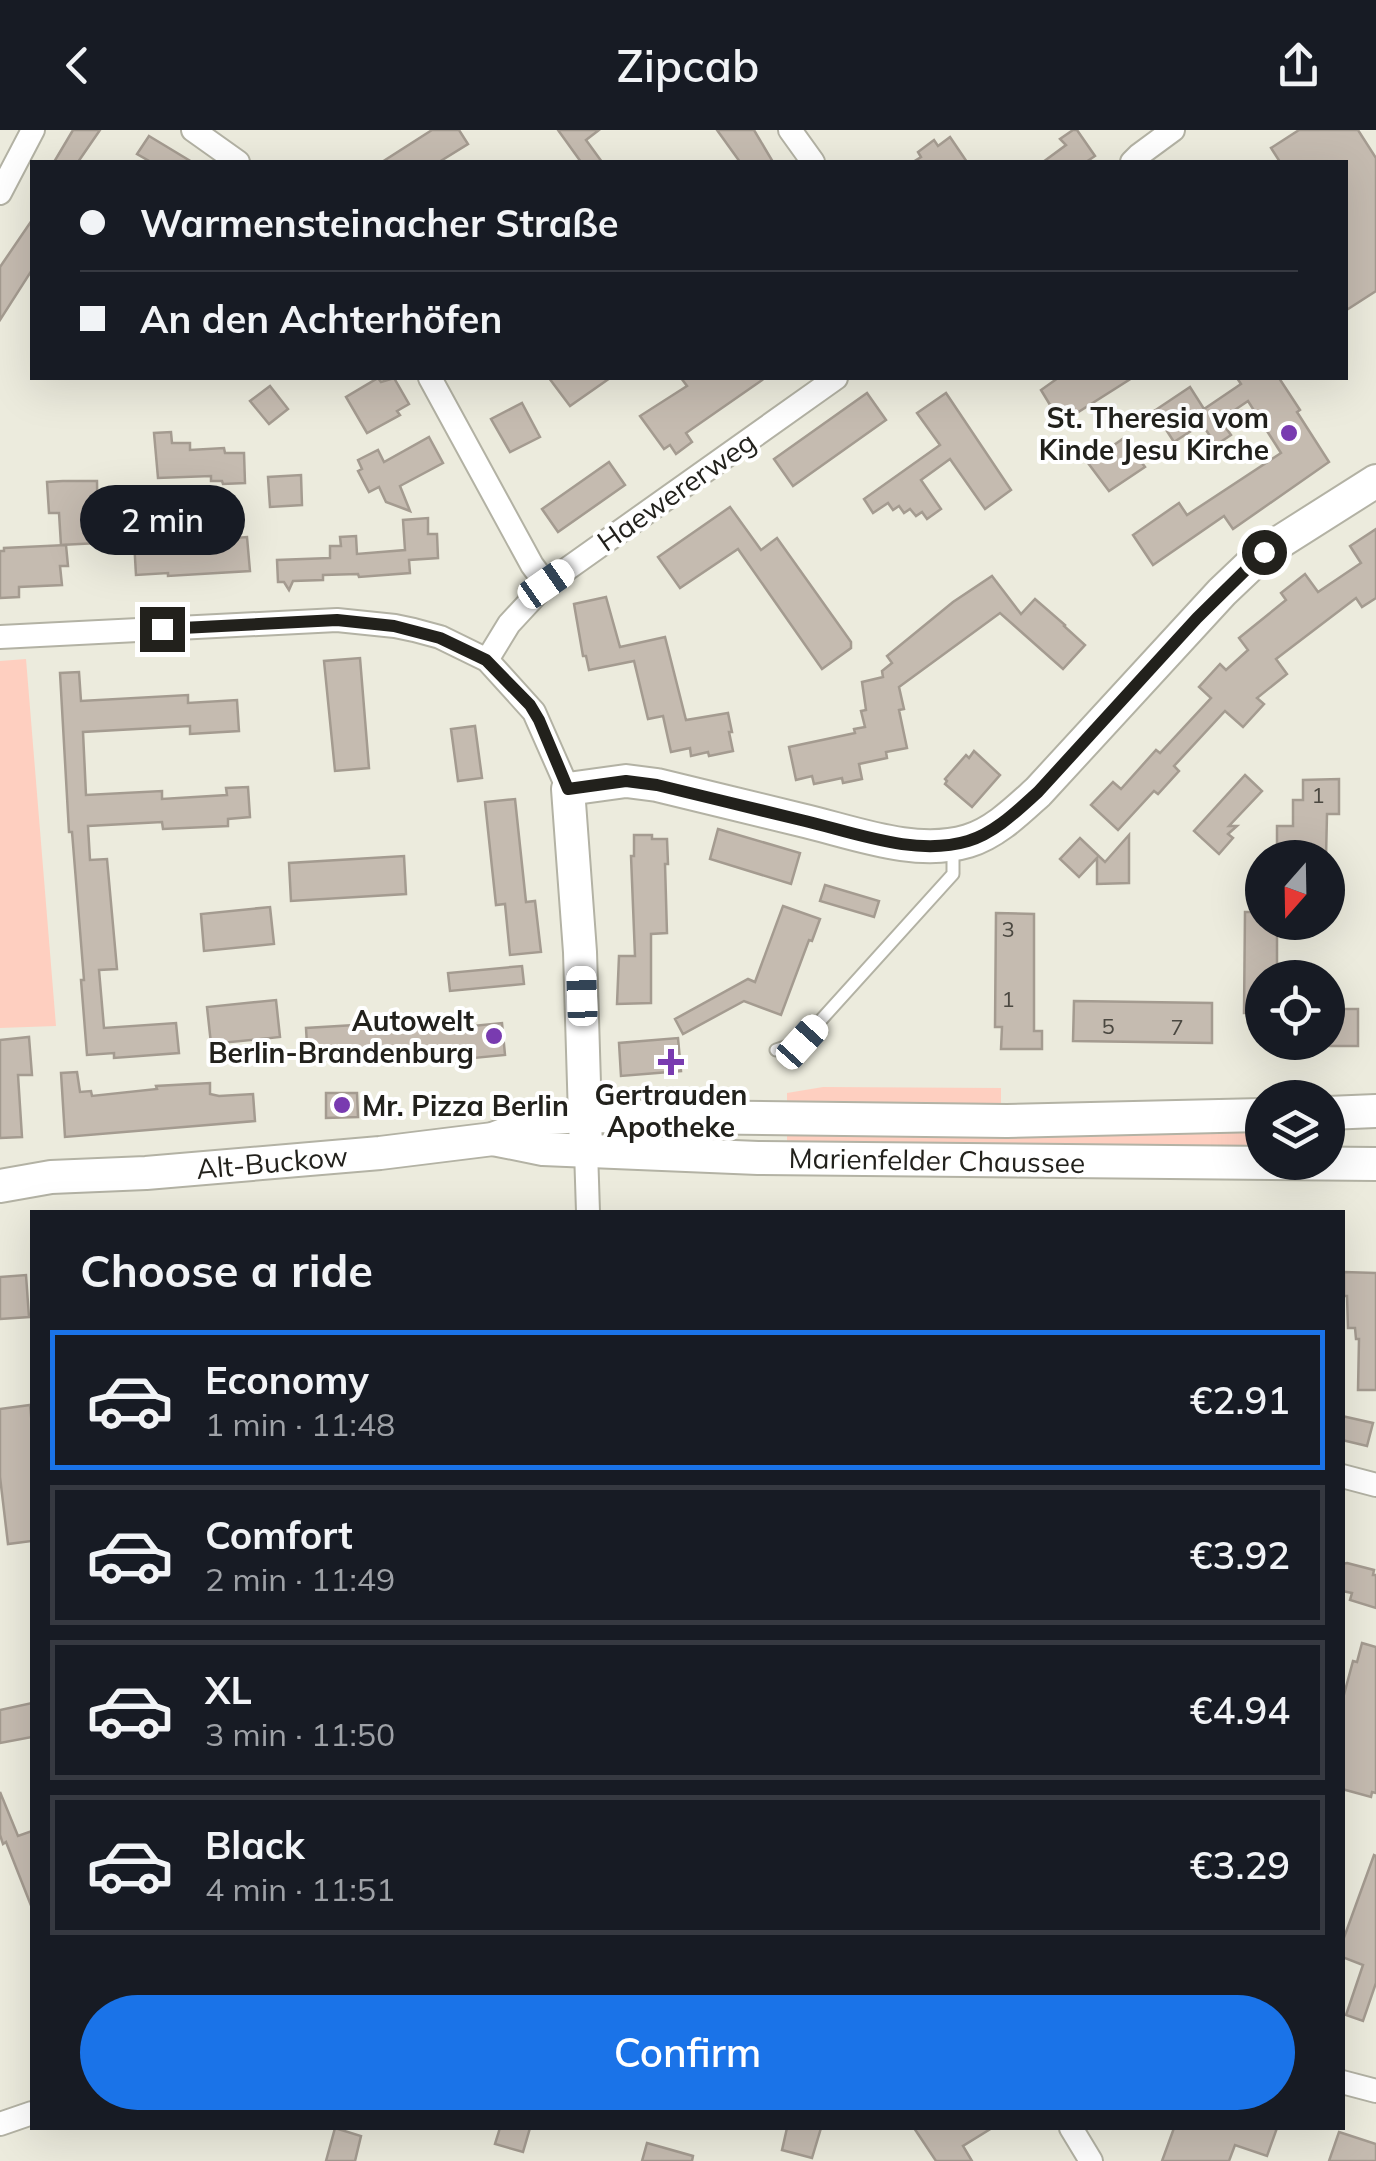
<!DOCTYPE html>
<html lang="en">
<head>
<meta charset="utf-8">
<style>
	body { margin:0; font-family:Mulish,sans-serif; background:#20242c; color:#f1f3f6; height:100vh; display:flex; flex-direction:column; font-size:38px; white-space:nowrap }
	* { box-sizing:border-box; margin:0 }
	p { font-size:32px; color:#9ea1a6 }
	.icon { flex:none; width:55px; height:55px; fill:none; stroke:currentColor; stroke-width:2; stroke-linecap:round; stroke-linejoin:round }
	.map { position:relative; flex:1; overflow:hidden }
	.panel { position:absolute; left:30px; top:1080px; width:1315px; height:920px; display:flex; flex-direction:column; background:#171b24; border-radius:0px; box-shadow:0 10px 40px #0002 }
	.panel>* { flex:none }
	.top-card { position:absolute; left:30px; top:30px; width:1318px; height:220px; border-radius:0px; box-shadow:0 10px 40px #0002; display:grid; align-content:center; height:220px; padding:0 50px; background:#171b24 }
	.needle { width:65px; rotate:200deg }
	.controls { position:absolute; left:1245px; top:710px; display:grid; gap:20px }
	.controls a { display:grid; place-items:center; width:100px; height:100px; border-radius:50%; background:#171b24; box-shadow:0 10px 40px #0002; font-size:50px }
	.end { position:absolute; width:45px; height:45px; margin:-22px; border:12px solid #22211c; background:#fff; box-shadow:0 0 0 5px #fff }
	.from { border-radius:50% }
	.bubble { position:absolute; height:70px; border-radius:35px; background:#171b24; box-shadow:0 10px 40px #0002; font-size:32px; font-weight:600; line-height:70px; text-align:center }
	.car { position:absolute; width:30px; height:60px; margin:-30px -15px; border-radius:12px; box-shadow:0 0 8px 2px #0007; background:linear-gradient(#fff 24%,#345 0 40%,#fff 0 76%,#345 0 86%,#fff 0) }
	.top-card b { display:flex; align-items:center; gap:35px; height:95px; font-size:38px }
	.top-card b+b { border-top:2px solid #363941 }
	.top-card i { width:25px; height:25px; background:#f1f3f6 }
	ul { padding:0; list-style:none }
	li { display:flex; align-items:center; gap:30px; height:140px; margin:0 20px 15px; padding:0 30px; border:5px solid #363941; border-radius:0px }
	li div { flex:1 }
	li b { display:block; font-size:38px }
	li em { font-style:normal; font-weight:600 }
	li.active { border-color:#1a73e8 }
	li>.icon { width:90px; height:90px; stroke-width:1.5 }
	h2 { padding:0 50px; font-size:45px; line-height:120px }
	.action { display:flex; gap:20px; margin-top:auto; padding:20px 50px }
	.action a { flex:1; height:115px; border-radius:60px; background:#1a73e8; color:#fff; font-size:40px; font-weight:600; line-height:115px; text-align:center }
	header { display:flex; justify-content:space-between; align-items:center; height:130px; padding:0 50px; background:#171b24; font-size:45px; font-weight:600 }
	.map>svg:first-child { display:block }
</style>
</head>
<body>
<header><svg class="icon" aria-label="back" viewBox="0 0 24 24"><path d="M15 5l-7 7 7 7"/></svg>Zipcab<svg class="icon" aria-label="share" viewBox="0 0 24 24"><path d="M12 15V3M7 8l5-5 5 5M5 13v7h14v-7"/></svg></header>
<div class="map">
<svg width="1376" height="2031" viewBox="0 0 1376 2031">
	<rect width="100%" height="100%" fill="#ecebdd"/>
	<g fill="#fecfc0">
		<path d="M 26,529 L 56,896 L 0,898 L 0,531 Z"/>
		<path d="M 823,957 L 1001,958 L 1001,975 L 787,974 L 787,963 Z"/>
		<path d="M 1262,1000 L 1262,1017 L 787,1013 L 787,1005 L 1016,1007 Z"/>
	</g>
	<g fill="#c5bbb0" stroke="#a49b90" stroke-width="2.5">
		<path d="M 73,0 L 100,0 L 78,32 L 54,32 Z"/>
		<path d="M 432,0 L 459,0 L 468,14 L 439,32 L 382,32 Z"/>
		<path d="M 558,0 L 599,0 L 586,10 L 602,32 L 581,32 Z"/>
		<path d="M 717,0 L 754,0 L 773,32 L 740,32 Z"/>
		<path d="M 1073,0 L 1077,0 L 1095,26 L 1086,32 L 1043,32 L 1066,15 L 1060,9 Z"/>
		<path d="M 1299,0 L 1358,0 L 1376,28 L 1376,161 L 1345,181 L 1345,32 L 1280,32 L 1271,18 Z"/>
		<path d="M 149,6 L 192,32 L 151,32 L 137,24 Z"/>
		<path d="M 950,7 L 967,32 L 913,32 L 921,27 L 918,22 L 934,10 L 938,16 Z"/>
		<path d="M 32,90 L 32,140 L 0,190 L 0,137 Z"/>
		<path d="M 378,248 L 381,252 L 394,248 L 409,274 L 397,281 L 400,285 L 367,303 L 346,267 Z"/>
		<path d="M 549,248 L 610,248 L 570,276 Z"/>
		<path d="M 681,248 L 765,248 L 686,303 L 692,312 L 676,324 L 670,315 L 664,319 L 640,286 L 687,256 Z"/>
		<path d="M 1058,248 L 1132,248 L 1061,293 L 1041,260 Z"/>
		<path d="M 1237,248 L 1279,248 L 1300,280 L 1297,282 L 1329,332 L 1233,399 L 1224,386 L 1153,435 L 1133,405 L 1179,373 L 1187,385 L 1281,323 L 1248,271 L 1220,290 L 1231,305 L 1216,315 L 1202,294 L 1174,312 L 1154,281 L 1190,257 L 1204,279 L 1241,254 Z"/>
		<path d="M 270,256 L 288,279 L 269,294 L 250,271 Z"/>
		<path d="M 867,263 L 886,290 L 793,356 L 774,329 Z"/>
		<path d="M 946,263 L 1011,360 L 985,379 L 950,329 L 921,350 L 941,379 L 927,389 L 922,382 L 916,386 L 910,379 L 904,383 L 899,376 L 893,380 L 888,373 L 873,383 L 864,369 L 940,315 L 917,283 Z"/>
		<path d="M 522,273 L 540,307 L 510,322 L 491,289 Z"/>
		<path d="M 171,302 L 172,313 L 190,313 L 190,320 L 224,318 L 225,323 L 244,323 L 245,353 L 223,354 L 222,351 L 211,351 L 211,346 L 158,348 L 154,303 Z"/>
		<path d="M 429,307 L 443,333 L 400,356 L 410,381 L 386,372 L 379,357 L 369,362 L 358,341 L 362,339 L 358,330 L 378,320 L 384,332 Z"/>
		<path d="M 1124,308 L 1145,337 L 1109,361 L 1088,333 Z"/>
		<path d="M 609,332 L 625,355 L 558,402 L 542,379 Z"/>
		<path d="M 301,345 L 302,375 L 270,377 L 268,347 Z"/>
		<path d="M 63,351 L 97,351 L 98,413 L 61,415 L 59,383 L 49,383 L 47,352 Z"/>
		<path d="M 150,374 L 151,380 L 174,379 L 176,416 L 221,414 L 221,409 L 247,407 L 250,441 L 168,446 L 168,443 L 136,445 L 132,375 Z"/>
		<path d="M 730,377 L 761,420 L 777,408 L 851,512 L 851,518 L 822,539 L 738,419 L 680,458 L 658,427 Z"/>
		<path d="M 428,388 L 428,404 L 437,404 L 438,428 L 409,430 L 410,443 L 359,447 L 358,444 L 323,445 L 323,450 L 293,451 L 289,460 L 284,452 L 278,452 L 277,430 L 330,428 L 330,416 L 341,416 L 340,407 L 356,406 L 357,424 L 405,420 L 403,390 Z"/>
		<path d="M 1376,399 L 1376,468 L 1362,477 L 1356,468 L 1276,529 L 1287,544 L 1257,568 L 1264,574 L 1243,597 L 1225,581 L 1174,636 L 1179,641 L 1158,664 L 1154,661 L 1118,700 L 1091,675 L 1113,652 L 1121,659 L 1156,620 L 1160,623 L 1211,568 L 1199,557 L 1220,534 L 1226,540 L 1248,520 L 1239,508 L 1286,470 L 1281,463 L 1305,444 L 1318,462 L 1361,433 L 1350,416 Z"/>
		<path d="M 66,415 L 68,436 L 60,436 L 62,455 L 19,457 L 19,467 L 0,468 L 0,421 L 4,421 L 4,418 Z"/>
		<path d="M 992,446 L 1021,484 L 1035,469 L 1065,495 L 1064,496 L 1085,515 L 1063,539 L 1000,483 L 899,557 L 904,579 L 899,580 L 907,618 L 886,622 L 887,628 L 859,634 L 862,649 L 843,653 L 842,648 L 814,654 L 812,646 L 796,650 L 789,617 L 855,603 L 854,599 L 865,597 L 861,581 L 866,580 L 862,552 L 883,547 L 882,541 L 892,533 L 887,526 L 953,472 Z"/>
		<path d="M 606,467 L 620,517 L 665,507 L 686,590 L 728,583 L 732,602 L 729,602 L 733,621 L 709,626 L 708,622 L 691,626 L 690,618 L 671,622 L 663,586 L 648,589 L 634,531 L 589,540 L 586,526 L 583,526 L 574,474 Z"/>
		<path d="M 360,528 L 369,638 L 335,641 L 324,531 Z"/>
		<path d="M 79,542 L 81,571 L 188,565 L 188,573 L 237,570 L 239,601 L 190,604 L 190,596 L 83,602 L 86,665 L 162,661 L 162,669 L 227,665 L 226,658 L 248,657 L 250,687 L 228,689 L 228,696 L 163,699 L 162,692 L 88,696 L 90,730 L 107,729 L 117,839 L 99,840 L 104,898 L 176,893 L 179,923 L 114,928 L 114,923 L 87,925 L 81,850 L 84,850 L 72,702 L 69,702 L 60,543 Z"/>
		<path d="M 475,596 L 482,648 L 458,651 L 451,599 Z"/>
		<path d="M 974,621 L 1000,645 L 972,677 L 945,654 L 947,651 L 945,649 L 966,625 L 969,628 Z"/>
		<path d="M 1245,645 L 1262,661 L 1229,696 L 1237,696 L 1228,704 L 1233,708 L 1219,724 L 1194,701 Z"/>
		<path d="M 1339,649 L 1339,684 L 1327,684 L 1326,728 L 1277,728 L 1277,696 L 1293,696 L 1293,670 L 1303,670 L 1303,650 Z"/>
		<path d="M 515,669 L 526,772 L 535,771 L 541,822 L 510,825 L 505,774 L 496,775 L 485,672 Z"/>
		<path d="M 718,699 L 800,723 L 791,754 L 710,729 Z"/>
		<path d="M 634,705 L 652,705 L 652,709 L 667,709 L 668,734 L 665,734 L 667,803 L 651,804 L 651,873 L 617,874 L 619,826 L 635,826 L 631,726 L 634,726 Z"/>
		<path d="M 1129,705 L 1129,753 L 1097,754 L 1097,728 L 1079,747 L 1060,729 L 1080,708 L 1105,732 Z"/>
		<path d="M 404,726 L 406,764 L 291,771 L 289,733 Z"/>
		<path d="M 825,755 L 879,771 L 874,787 L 820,771 Z"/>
		<path d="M 783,776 L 820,789 L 812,811 L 809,810 L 781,885 L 744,871 L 683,904 L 675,889 L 748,849 L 755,852 Z"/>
		<path d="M 270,777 L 274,814 L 204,821 L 201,784 Z"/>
		<path d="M 1245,782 L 1262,782 L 1262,792 L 1277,792 L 1277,848 L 1262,848 L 1262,883 L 1244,883 Z"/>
		<path d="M 996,783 L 1034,784 L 1034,901 L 1042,901 L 1042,919 L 1001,919 L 1002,897 L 995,897 Z"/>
		<path d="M 522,836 L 524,854 L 450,861 L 448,843 Z"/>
		<path d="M 276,870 L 280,907 L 211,914 L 207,877 Z"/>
		<path d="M 1074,871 L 1212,873 L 1212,913 L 1073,911 Z"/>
		<rect x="1328" y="879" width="30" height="37"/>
		<path d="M 421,891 L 421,901 L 502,893 L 505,925 L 443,931 L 442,924 L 308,932 L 306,898 Z"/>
		<path d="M 29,907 L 32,945 L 18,945 L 22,1007 L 0,1008 L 0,910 Z"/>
		<path d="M 678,908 L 681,941 L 621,946 L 619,913 Z"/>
		<path d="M 77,942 L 80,962 L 91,961 L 92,966 L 157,959 L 156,956 L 210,953 L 210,964 L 219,966 L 253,964 L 255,991 L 65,1007 L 61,943 Z"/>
		<path d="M 326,963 L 357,963 L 358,987 L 326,988 Z"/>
		<path d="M 1344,1142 L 1376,1143 L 1376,1260 L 1358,1260 L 1359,1209 L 1356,1209 L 1355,1198 L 1348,1198 L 1347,1166 L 1344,1166 Z"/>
		<path d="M 26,1145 L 29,1187 L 0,1189 L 0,1147 Z"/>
		<path d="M 30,1275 L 32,1296 L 32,1411 L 8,1414 L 0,1347 L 0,1279 Z"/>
		<path d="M 1342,1286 L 1373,1293 L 1367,1316 L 1342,1310 Z"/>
		<path d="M 1347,1433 L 1374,1440 L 1373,1445 L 1376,1445 L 1376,1478 L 1350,1470 L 1352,1463 L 1342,1461 L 1342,1434 Z"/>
		<path d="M 1362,1513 L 1376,1517 L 1376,1663 L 1372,1662 L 1371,1667 L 1342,1659 L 1342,1572 L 1353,1531 L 1357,1532 Z"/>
		<path d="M 32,1573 L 32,1607 L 0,1613 L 0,1580 Z"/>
		<path d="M 0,1662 L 18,1706 L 32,1701 L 32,1778 L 6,1712 L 3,1714 L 0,1705 Z"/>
		<path d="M 1374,1725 L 1376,1726 L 1376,1853 L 1363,1891 L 1346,1885 L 1363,1835 L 1342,1827 L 1342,1813 Z"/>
		<path d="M 335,1998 L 361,2006 L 355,2031 L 326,2031 Z"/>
		<path d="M 500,1998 L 530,1998 L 523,2022 L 495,2014 Z"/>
		<path d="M 787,1998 L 821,1998 L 812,2028 L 782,2020 Z"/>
		<path d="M 914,1998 L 992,1998 L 963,2016 L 972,2031 L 936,2031 Z"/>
		<path d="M 1174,1998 L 1277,1998 L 1267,2026 L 1235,2015 L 1229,2031 L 1162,2031 Z"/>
		<path d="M 1339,2002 L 1376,2014 L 1376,2031 L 1329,2031 Z"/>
		<path d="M 647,2013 L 693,2026 L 692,2031 L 642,2031 Z"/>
	</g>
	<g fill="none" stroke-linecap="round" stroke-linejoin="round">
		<defs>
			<path id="lane" d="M 776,920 L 802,911 L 953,744 L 953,718"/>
			<g id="street">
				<path d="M 193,0 L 238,32"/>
				<path d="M 790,0 L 813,32"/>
				<path d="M 1132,32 L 1139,25 L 1173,0"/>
				<path d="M 0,63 L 33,0"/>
				<path d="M 430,248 L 532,435 L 546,454"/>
				<path d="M 0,507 L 337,490 L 395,496 L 414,500 L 440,507 L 487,530 L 534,582 L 568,659"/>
				<path d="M 487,530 L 509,494 L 546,454 L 836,248"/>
				<path d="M 586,1020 L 588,1082"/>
				<path d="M 1342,1346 L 1376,1355"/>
				<path d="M 1342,1952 L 1376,1961"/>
				<path d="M 0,1994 L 32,1983"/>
				<path d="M 1071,1998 L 1091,2031"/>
			</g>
			<g id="secondary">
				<path d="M 1328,983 L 1376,981"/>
				<path d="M 493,1009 L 543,1019 L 758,1028 L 1376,1034"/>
				<path d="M 586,1020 L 580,822 L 568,659 L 626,651 L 657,655 C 705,667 753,678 801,690 C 853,702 915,727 968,711 C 995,703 1018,680 1038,662 L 1222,462 L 1264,422 L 1376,351"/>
				<path d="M 0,1056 L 51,1047 L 146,1043 L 380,1023 L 493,1009 L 547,988 L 585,986 L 1007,991 L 1262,985"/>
			</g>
		</defs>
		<use href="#lane" stroke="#b3b2a4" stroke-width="15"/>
		<use href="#street" stroke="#b3b2a4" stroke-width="26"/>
		<use href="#secondary" stroke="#b3b2a4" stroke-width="36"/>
		<use href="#lane" stroke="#fff" stroke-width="11"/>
		<use href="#street" stroke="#fff" stroke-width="22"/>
		<use href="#secondary" stroke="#fff" stroke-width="32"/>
	</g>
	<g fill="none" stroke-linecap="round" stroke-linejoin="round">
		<path stroke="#22211c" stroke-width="12" d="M 162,499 L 337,490 L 394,496 L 440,508 L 486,530 L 530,575 L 539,590 L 568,659 L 626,651 L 657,655 C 705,667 753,678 801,690 C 853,702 915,727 968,711 C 995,703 1018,680 1038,662 L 1197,488 L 1264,422"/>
	</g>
	<g fill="#793bb0" stroke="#fff" stroke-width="4">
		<circle cx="1289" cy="303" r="10"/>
		<circle cx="494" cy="906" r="10"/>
		<path d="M666 917h10v10h10v10h-10v10h-10v-10h-10v-10h10z"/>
		<circle cx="342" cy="975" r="10"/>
	</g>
	<g text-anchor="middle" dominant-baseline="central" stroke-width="8" stroke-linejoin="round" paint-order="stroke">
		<g font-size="22" fill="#4b4841">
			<text x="1318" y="665">1</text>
			<text x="1008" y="799">3</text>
			<text x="1008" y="869">1</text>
			<text x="1108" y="896">5</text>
			<text x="1177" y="897">7</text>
		</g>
		<g font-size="28" font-weight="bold" fill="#22211c" stroke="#fff" text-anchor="end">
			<text x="1269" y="287">St. Theresia vom<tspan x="1269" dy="32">Kinde Jesu Kirche</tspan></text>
			<text x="474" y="890">Autowelt<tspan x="474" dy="32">Berlin-Brandenburg</tspan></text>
			<text x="671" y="964" text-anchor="middle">Gertrauden<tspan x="671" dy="32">Apotheke</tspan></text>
			<text x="362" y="975" text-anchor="start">Mr. Pizza Berlin</text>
		</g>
		<g font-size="28" fill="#22211c" stroke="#fff">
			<text transform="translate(676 361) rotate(-35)">Haewererweg</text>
			<text transform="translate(937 1030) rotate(1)">Marienfelder Chaussee</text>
			<text transform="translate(272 1032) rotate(-5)">Alt-Buckow</text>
		</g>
	</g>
</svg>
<div class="controls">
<a><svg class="needle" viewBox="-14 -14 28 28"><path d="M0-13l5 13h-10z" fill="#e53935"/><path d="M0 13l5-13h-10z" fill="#9ea1a6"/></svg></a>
<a><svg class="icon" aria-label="locate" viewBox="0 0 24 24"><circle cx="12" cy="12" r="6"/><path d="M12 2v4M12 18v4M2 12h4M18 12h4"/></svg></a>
<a><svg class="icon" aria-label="layers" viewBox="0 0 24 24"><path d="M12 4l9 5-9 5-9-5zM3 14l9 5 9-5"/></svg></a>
</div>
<i class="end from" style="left:1264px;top:422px"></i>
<i class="end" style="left:162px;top:499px"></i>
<div class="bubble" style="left:80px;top:355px;width:165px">2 min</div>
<i class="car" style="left:546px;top:454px;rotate:55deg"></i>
<i class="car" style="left:582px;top:866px;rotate:358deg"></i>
<i class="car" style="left:802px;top:912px;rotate:42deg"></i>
<div class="top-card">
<b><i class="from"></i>Warmensteinacher Straße</b>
<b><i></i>An den Achterhöfen</b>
</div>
<section class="panel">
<h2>Choose a ride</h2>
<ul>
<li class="active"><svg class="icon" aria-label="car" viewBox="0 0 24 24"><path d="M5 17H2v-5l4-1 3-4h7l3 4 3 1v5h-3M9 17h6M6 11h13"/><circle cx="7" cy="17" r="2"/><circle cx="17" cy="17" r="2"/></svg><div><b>Economy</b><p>1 min · 11:48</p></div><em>€2.91</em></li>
<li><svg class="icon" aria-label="car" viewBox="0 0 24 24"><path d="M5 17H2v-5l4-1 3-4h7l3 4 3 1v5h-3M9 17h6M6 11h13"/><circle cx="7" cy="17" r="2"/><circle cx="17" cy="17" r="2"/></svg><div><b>Comfort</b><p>2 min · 11:49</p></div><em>€3.92</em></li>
<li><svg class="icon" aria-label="car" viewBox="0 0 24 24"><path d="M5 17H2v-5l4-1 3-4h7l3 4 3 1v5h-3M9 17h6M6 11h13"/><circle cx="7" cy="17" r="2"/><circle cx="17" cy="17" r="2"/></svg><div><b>XL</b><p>3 min · 11:50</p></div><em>€4.94</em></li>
<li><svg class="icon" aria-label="car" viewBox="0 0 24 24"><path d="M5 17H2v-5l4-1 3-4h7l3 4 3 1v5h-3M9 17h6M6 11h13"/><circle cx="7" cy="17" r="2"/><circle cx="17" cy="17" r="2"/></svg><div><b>Black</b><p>4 min · 11:51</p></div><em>€3.29</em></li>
</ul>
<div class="action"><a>Confirm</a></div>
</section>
</div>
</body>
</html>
